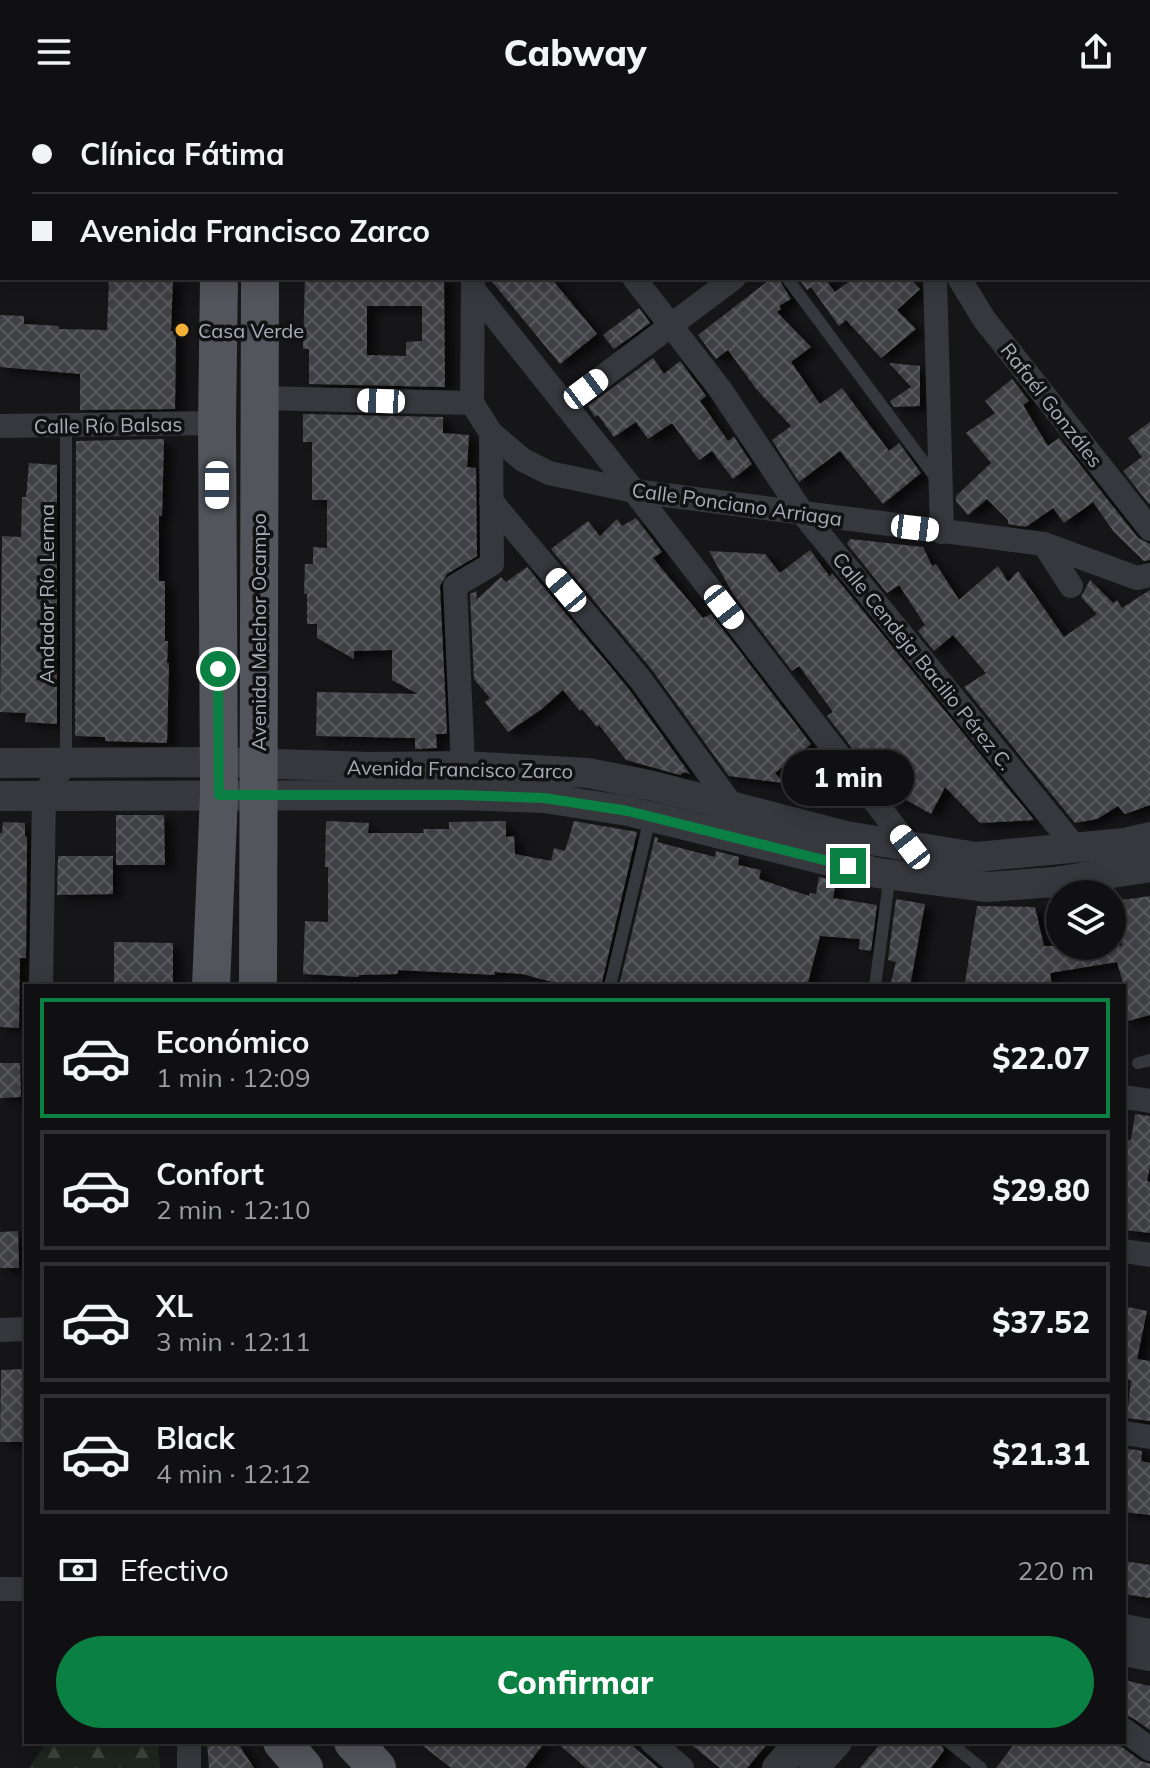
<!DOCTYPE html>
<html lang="es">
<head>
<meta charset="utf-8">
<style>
	body { margin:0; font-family:Mulish,sans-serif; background:#1e1e20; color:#f1f3f6; height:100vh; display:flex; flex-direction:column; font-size:30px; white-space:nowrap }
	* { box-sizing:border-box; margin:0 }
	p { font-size:26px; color:#9c9d9f }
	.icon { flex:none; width:44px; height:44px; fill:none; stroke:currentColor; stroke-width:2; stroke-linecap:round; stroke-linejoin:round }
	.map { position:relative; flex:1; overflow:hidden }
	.drawer { position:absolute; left:24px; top:880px; width:1102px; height:760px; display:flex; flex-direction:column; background:#101012; border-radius:0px; box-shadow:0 4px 20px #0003,0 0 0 2px #303032 }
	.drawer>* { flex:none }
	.banner { position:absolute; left:0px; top:0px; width:1150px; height:176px; box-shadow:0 4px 20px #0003,0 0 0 2px #303032; display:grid; align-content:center; height:176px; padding:0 32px; background:#101012 }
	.controls { position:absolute; left:1046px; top:776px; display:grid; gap:16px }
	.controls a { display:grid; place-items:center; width:80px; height:80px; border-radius:50%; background:#101012; box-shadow:0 4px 20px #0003,0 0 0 2px #303032; font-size:40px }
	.end { position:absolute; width:36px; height:36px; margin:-18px; border:10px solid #0b8043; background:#fff; box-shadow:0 0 0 4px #fff }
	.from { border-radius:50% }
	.bubble { position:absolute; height:56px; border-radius:28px; background:#101012; box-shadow:0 4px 20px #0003,0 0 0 2px #303032; font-size:26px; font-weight:800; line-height:56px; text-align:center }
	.car { position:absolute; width:24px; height:48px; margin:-24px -12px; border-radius:10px; box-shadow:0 0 6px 2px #0007; background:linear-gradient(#fff 24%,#345 0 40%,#fff 0 76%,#345 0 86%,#fff 0) }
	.banner b { display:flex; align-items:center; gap:28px; height:76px; font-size:30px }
	.banner b+b { border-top:2px solid #303032 }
	.banner i { width:20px; height:20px; background:#f1f3f6 }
	ul { padding:14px 0 0; list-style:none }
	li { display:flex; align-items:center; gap:24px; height:120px; margin:0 16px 12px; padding:0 16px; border:4px solid #303032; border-radius:0px }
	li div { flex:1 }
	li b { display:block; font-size:30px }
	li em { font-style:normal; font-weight:800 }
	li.selected { border-color:#0b8043 }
	li>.icon { width:72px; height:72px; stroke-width:1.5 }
	.pay { display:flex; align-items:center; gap:20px; height:88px; padding:0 32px; font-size:30px }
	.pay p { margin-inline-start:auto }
	.button { display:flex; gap:16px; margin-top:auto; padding:16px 32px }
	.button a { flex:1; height:92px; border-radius:48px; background:#0b8043; color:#fff; font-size:32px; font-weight:800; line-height:92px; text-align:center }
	header { display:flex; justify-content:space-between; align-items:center; height:104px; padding:0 32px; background:#101012; font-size:36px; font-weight:800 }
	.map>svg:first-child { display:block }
</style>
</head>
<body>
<header><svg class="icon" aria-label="menu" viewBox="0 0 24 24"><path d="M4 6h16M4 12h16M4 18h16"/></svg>Cabway<svg class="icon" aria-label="share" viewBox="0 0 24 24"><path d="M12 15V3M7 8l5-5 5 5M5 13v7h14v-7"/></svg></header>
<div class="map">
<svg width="1150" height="1664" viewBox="0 0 1150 1664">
	<defs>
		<pattern id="forest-firs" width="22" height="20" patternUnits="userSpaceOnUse" patternTransform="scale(2)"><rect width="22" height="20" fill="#1e261f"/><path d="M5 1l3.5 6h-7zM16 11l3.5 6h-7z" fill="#3c433d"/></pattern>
		<pattern id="building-cross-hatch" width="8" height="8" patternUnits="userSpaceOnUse" patternTransform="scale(2)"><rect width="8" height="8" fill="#404145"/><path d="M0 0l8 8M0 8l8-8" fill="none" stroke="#595a5e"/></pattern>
		<filter id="shadow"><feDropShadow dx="9" dy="5" stdDeviation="4" flood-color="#0009"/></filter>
	</defs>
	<rect width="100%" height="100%" fill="#161618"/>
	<path fill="url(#forest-firs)" d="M 47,1638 L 158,1638 L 160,1664 L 29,1664 Z"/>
	<g fill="url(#building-cross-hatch)" fill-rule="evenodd" filter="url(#shadow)">
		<path d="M 109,174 L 173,174 L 171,227 L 176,227 L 175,305 L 80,306 L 80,270 L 0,263 L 0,211 L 24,212 L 24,220 L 59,222 L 59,225 L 107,226 Z"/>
		<path d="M 305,174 L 444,174 L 445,283 L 309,280 L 309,245 L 303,245 ZM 367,202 L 422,202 L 422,237 L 406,238 L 406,252 L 367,251 Z"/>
		<path d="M 489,174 L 551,174 L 597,230 L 560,260 Z"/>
		<path d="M 772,174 L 778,174 L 791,195 L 779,202 L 781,205 L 777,208 L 811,243 L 791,258 L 820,300 L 842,284 L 889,347 L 899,339 L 921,369 L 883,400 L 840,347 L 799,378 L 772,336 L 791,322 L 757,286 L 728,246 L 716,255 L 698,231 Z"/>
		<path d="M 798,174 L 828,174 L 825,175 L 835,188 L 854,174 L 909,174 L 920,185 L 897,206 L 916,225 L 881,254 L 846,216 L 839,222 L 811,183 L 807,186 Z"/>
		<path d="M 639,204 L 650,219 L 614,245 L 603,231 Z"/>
		<path d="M 653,254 L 664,270 L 680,257 L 706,292 L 700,297 L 728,337 L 734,333 L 752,360 L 733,375 L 712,347 L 699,356 L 672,319 L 648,335 L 636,318 L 614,333 L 598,311 L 595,313 L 588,302 Z"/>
		<path d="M 889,259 L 920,262 L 920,302 L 894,303 L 890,297 L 911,283 Z"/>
		<path d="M 1012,275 L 1029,297 L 1023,301 L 1048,342 L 1059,334 L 1138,434 L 1150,440 L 1150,456 L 1144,457 L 1114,428 L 1093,398 L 1064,419 L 1053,404 L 1026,423 L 1008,420 L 1008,416 L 987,395 L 968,411 L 956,397 L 956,392 L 991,359 L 966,329 L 995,309 L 985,297 Z"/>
		<path d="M 303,310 L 443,313 L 443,329 L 469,331 L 467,363 L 476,364 L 477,452 L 447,470 L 440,482 L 447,630 L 436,630 L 437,644 L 415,645 L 415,634 L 316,632 L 317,588 L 418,590 L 392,576 L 392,546 L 354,547 L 354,555 L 317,534 L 317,520 L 307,520 L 307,490 L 304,490 L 305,460 L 313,460 L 313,443 L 327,444 L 327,396 L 312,396 L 312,338 L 303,338 Z"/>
		<path d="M 1150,318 L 1150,399 L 1149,400 L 1123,367 L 1142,353 L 1128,334 Z"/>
		<path d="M 164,335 L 162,412 L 159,412 L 159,477 L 165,477 L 165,537 L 168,537 L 167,559 L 169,559 L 167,639 L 105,637 L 105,633 L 75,632 L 76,337 Z"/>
		<path d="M 29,359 L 57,361 L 57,620 L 25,618 L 26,609 L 0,608 L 2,432 L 21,433 L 22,393 L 26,393 Z"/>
		<path d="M 636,414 L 662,448 L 653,454 L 703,514 L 711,510 L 811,640 L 775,669 L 784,679 L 729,672 L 652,566 L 551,445 L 588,417 L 600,432 L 617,415 L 622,422 Z"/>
		<path d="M 850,435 L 923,443 L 932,462 L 936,460 L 959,496 L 998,462 L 1008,478 L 1018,467 L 1064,533 L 1097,510 L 1081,493 L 1090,476 L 1113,499 L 1117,496 L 1122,504 L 1150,486 L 1150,701 L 1125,710 L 1118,702 L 1097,715 L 1075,719 L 964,583 L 986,569 L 953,531 L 934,547 L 918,527 L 925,521 L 899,481 L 887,489 L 847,440 Z"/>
		<path d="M 810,446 L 830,473 L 832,469 L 1034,716 L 980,719 L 945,683 L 931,710 L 901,693 L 895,699 L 827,612 L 833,608 L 799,562 L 792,567 L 733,490 L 709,447 L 765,450 L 780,469 Z"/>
		<path d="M 527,463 L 628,584 L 690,670 L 684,668 L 680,671 L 626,656 L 599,621 L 597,623 L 582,605 L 580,607 L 563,586 L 542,605 L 508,628 L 485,598 L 490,594 L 474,575 L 470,490 L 477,487 L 476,496 L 501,473 L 506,478 Z"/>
		<path d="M 116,711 L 164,711 L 165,761 L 116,761 Z"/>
		<path d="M 326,717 L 369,719 L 368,729 L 424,729 L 423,725 L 449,725 L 449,718 L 506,717 L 506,733 L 514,732 L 515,750 L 551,757 L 554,744 L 565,747 L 574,717 L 637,728 L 601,882 L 567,882 L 522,870 L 495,868 L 495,871 L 398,866 L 398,870 L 359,871 L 358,873 L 303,870 L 305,817 L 328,818 L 328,763 L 325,763 Z"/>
		<path d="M 3,718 L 25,719 L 25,732 L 27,733 L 26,854 L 20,854 L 19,924 L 0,923 L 0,729 L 2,729 Z"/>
		<path d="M 655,733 L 658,734 L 657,738 L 715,753 L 716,747 L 739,753 L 738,761 L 761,766 L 759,775 L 809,792 L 810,789 L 816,790 L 819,773 L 836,777 L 833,794 L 877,801 L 871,847 L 859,845 L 860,835 L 820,832 L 807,882 L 619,882 Z"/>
		<path d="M 58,752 L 113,752 L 113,790 L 57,791 Z"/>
		<path d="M 1150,792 L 1150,911 L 1124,918 L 1124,882 L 1117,858 L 1050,869 L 1052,882 L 978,882 L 965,879 L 977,802 L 1035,803 L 1044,842 L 1122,842 L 1115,797 Z"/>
		<path d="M 896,795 L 925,800 L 910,882 L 890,882 L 896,858 L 888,856 Z"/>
		<path d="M 114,838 L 173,839 L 173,882 L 114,882 Z"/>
		<path d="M 0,959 L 20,959 L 21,993 L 0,994 Z"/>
		<path d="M 1135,1010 L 1150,1012 L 1150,1062 L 1147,1077 L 1150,1078 L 1150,1129 L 1124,1126 L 1124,1036 L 1131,1036 Z"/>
		<path d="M 18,1127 L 19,1164 L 0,1164 L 0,1128 Z"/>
		<path d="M 1124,1202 L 1147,1207 L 1137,1255 L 1150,1257 L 1150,1317 L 1127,1314 L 1131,1276 L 1124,1276 Z"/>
		<path d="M 26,1265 L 26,1338 L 0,1338 L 1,1266 Z"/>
		<path d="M 1124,1344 L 1142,1347 L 1141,1357 L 1150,1359 L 1150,1411 L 1124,1408 Z"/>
		<path d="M 1124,1457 L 1150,1461 L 1150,1494 L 1124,1490 Z"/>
		<path d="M 1124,1576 L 1150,1582 L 1150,1626 L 1133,1614 L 1124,1611 Z"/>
		<path d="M 207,1638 L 237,1638 L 254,1664 L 209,1664 Z"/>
		<path d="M 418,1638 L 545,1638 L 525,1664 L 451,1664 Z"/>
		<path d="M 556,1638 L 628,1638 L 658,1664 L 586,1664 Z"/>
		<path d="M 688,1638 L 769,1638 L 747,1664 L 720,1664 Z"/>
		<path d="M 882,1638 L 940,1638 L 944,1646 L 931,1664 L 860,1664 Z"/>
		<path d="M 1016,1638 L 1115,1638 L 1141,1657 L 1150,1660 L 1150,1664 L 996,1664 Z"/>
	</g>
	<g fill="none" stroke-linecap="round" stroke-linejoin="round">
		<g stroke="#37383d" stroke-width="12">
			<path d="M 659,0 L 661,2"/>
			<path d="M 787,174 L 938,377"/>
			<path d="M 66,659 L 66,321"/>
			<path d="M 610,882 L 650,714"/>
			<path d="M 875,882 L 890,770"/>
			<path d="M 1138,959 L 1150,956"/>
			<path d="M 949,1638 L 981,1664"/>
		</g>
		<g stroke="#37383d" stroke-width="24">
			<path d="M 469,0 L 469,2"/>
			<path d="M 502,0 L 503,2"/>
			<path d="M 831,0 L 832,2"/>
			<path d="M 473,174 L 472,299 L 491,329 L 523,356 L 549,369 L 634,387 L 1044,440 L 1137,474 L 1150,471"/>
			<path d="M 634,174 L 720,285 L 803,410 L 1076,744"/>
			<path d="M 935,174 L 942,428"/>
			<path d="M 959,174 L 984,215 L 1150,425"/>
			<path d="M 473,185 L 634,387 L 910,743"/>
			<path d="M 260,294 L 472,299"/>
			<path d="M 565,301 L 734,174"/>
			<path d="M 0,322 L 217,319"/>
			<path d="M 491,397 L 640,575 L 733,703"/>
			<path d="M 1044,440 L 1071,482"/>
			<path d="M 463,662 L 455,482 L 492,460 L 491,329"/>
			<path d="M 41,882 L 44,690 L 66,659"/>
			<path d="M 1124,993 L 1150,997"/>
			<path d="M 1124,1147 L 1150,1151"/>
			<path d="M 0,1226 L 26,1225"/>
			<path d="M 1124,1329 L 1150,1333"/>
			<path d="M 0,1485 L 26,1485"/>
			<path d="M 1124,1626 L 1150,1645"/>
			<path d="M 652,1638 L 682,1664"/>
			<path d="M 189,1664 L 189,1638"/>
		</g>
		<g stroke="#37383d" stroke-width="30">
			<path d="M 0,659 L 219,658 L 371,663 L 463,662 L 588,669 L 649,681 L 846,732 L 976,753 L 1124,739 L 1150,733"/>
			<path d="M 0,692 L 457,691 L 544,694 L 628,707 L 878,769 L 987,783 L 1054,778 L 1150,763"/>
			<path d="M 1124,1525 L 1150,1530"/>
			<path d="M 1124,1547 L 1150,1552"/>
			<path d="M 777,1664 L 800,1638"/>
			<path d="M 814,1664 L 837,1638"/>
		</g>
		<g stroke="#53555c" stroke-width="38">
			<path d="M 221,2 L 221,0"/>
			<path d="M 260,2 L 260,0"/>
			<path d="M 211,882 L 219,691 L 217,319 L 219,174"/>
			<path d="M 258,882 L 260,174"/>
			<path d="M 282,1638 L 304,1664"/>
			<path d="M 353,1638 L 377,1664"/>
		</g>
	</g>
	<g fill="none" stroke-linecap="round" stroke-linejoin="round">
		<path stroke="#0b8043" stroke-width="10" d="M 218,565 L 219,691 L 457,691 L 544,694 L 628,707 L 848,762"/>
	</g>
	<circle fill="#f2b134" stroke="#111113" stroke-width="3" cx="182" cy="226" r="8"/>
	<g text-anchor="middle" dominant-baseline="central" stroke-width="7" stroke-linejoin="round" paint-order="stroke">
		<g font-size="20" fill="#a8adb8" stroke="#111113" text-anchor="start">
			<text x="198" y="226">Casa Verde</text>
		</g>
		<g font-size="20" fill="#a8adb8" stroke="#111113">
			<text transform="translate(1052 301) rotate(52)">Rafaél Gonzáles</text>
			<text transform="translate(108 321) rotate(-1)">Calle Río Balsas</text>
			<text transform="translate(737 400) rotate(8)">Calle Ponciano Arriaga</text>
			<text transform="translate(46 490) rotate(-90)">Andador Río Lerma</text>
			<text transform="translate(258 528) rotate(-90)">Avenida Melchor Ocampo</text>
			<text transform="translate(923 557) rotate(51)">Calle Cendeja Bacilio Pérez C.</text>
			<text transform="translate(460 665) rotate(1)">Avenida Francisco Zarco</text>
		</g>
	</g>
</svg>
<div class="controls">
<a><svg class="icon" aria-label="layers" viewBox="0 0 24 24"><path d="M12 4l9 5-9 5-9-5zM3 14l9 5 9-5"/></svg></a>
</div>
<i class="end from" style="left:218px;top:565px"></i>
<i class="end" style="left:848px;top:762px"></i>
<div class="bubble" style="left:782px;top:646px;width:132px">1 min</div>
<i class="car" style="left:586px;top:285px;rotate:53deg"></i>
<i class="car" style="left:381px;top:297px;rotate:272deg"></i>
<i class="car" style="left:217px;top:381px;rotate:180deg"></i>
<i class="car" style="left:915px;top:424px;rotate:97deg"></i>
<i class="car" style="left:566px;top:486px;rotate:320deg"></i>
<i class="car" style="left:724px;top:503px;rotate:142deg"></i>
<i class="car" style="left:910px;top:743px;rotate:322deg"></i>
<div class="banner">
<b><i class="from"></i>Clínica Fátima</b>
<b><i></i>Avenida Francisco Zarco</b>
</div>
<section class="drawer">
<ul>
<li class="selected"><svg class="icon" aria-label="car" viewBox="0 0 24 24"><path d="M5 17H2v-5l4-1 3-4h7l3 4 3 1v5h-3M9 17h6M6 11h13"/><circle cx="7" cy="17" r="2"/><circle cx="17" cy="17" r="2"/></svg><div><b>Económico</b><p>1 min · 12:09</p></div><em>$22.07</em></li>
<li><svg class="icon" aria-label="car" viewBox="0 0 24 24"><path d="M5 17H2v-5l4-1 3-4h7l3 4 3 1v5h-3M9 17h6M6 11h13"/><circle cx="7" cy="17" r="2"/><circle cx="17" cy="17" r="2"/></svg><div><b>Confort</b><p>2 min · 12:10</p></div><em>$29.80</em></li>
<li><svg class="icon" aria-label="car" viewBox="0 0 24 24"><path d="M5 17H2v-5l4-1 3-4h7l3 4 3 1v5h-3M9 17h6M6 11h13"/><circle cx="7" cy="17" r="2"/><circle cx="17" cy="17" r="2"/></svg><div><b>XL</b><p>3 min · 12:11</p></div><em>$37.52</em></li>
<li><svg class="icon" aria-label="car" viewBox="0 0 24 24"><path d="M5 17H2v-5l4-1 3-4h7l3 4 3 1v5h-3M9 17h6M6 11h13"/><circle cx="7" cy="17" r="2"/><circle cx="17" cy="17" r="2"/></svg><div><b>Black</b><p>4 min · 12:12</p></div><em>$21.31</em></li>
</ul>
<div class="pay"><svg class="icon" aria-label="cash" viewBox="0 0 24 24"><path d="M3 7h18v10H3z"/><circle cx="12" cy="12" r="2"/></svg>Efectivo<p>220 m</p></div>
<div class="button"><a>Confirmar</a></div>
</section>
</div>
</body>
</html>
